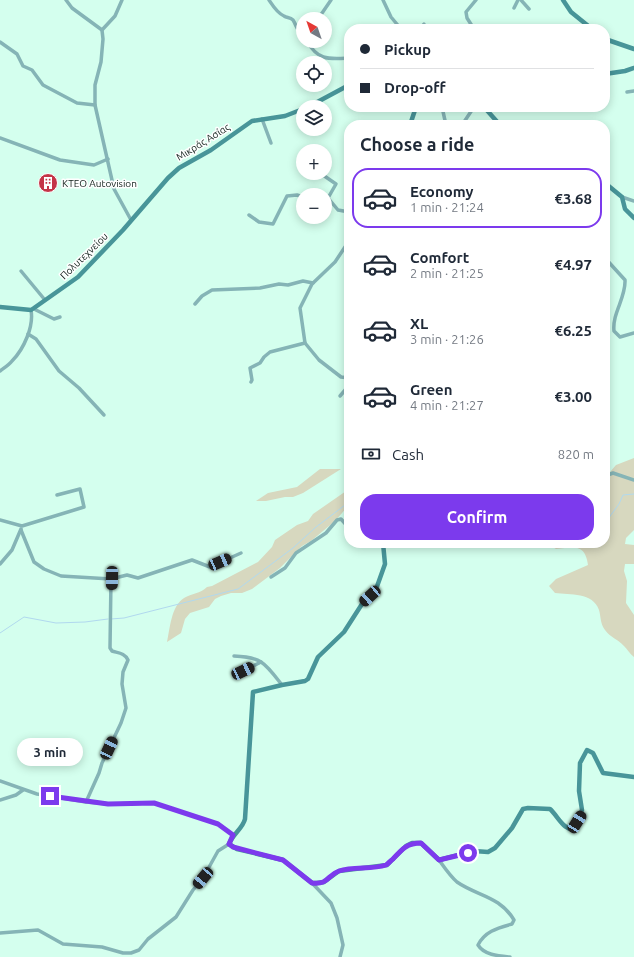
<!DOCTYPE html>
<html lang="en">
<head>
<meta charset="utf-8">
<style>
	body { margin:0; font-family:Ubuntu,sans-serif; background:#f2f2f3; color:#1f2937; height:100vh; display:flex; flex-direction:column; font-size:15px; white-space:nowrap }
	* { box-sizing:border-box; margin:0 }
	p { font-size:13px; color:#747a83 }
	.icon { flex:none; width:22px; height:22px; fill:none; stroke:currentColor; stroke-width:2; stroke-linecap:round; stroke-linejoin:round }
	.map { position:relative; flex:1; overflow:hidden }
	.details { position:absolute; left:344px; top:120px; width:266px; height:428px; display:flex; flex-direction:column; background:#fff; border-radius:16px; box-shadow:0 2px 10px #0003 }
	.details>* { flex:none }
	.hud { position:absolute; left:344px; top:24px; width:266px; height:88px; border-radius:16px; box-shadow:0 2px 10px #0003; display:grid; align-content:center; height:88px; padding:0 16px; background:#fff }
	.needle { width:26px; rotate:320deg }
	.fabs { position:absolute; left:296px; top:12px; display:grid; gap:8px }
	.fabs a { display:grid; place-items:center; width:36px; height:36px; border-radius:50%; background:#fff; box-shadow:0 2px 10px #0003; font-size:20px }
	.end { position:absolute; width:18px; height:18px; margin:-9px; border:5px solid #7c3aed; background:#fff; box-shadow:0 0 0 2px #fff }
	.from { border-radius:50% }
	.bubble { position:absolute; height:28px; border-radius:14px; background:#fff; box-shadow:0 2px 10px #0003; font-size:13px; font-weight:700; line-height:28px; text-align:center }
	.car { position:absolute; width:12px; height:24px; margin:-12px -6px; border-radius:5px; box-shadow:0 0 3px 1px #0007; background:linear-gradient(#222 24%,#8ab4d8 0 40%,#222 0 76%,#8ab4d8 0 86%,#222 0) }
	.hud b { display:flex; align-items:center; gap:14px; height:38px; font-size:15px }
	.hud b+b { border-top:1px solid #e0e1e3 }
	.hud i { width:10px; height:10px; background:#1f2937 }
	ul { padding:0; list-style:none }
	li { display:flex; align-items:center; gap:12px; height:60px; margin:0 8px 6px; padding:0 8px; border:2px solid transparent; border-radius:16px }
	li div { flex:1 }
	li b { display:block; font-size:15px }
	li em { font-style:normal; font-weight:700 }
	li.on { border-color:#7c3aed }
	li>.icon { width:36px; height:36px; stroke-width:1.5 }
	h2 { padding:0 16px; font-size:18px; line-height:48px }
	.pay { display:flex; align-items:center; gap:10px; height:44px; padding:0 16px; font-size:15px }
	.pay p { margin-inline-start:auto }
	.cta { display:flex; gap:8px; margin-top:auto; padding:8px 16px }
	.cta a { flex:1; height:46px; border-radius:16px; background:#7c3aed; color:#fff; font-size:16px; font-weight:700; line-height:46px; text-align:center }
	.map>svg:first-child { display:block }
</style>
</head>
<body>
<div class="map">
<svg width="634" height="957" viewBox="0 0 634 957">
	<rect width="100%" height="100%" fill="#d4ffee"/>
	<g fill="#d7d8bf">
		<path d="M 634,458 L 634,530 L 626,538 L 625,544 L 634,545 L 634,564 L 625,564 L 624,571 L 627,581 L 626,603 L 634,615 L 634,657 C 630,654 627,649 624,646 C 618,639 611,638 605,630 C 600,623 601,617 599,610 C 593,592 570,595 555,593 L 549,586 L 556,579 L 588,565 C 585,542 572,548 556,549 L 547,543 L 605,543 L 605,478 L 616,465 Z"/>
		<path d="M 320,469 L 341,469 L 303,493 L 293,497 L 285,497 L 266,501 L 256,501 L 268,493 L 297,487 Z"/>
		<path d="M 349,489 L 349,505 L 335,521 L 311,541 L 302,546 L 280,568 L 252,589 L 242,593 L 231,593 L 221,596 L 215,599 L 209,607 L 190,613 L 185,619 L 181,633 L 167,642 C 170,629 171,606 184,598 C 192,593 200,594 207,587 L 212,586 L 258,562 L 272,547 L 275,540 L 297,525 L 308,521 L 313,514 Z"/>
	</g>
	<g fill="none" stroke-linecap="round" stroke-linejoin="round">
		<g stroke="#b1d9ee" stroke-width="1">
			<path d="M 605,523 L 619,504 L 623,495 L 634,494"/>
			<path d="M 583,543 L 584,543"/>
			<path d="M 111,619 L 124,618 L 238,589 L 293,548 L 316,527 L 349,502"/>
			<path d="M 0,633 L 24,617 L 56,623 L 85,622 L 108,619"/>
		</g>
		<g stroke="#85b4b6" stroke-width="3.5">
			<path d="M 66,0 L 72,8 L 102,30"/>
			<path d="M 122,0 L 115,16 L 102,30 L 103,39 L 101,62 L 95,85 L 95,105 L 114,189 L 131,220"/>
			<path d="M 269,0 C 273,6 277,13 284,16 C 287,18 290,17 293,20 C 297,26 296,30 303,36"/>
			<path d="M 383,0 L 391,17 L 401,29"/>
			<path d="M 521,0 L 529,9"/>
			<path d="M 514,8 L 518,0"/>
			<path d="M 318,19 L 331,0"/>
			<path d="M 420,29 L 424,24"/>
			<path d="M 474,29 L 467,18 L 466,12 L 476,0"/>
			<path d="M 307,41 C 318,61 329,59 349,58"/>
			<path d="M 0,42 L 17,54 L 23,66 L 32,70 L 43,85 L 77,103 L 95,105"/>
			<path d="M 627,92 L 634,91"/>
			<path d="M 319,102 L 322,107"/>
			<path d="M 442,107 L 446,125"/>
			<path d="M 325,113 L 327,115"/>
			<path d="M 262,119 L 271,143"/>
			<path d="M 462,125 L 474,107"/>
			<path d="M 0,138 L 60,160 L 94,165 L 108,159"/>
			<path d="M 320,173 L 336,184 L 328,198 L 338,210 L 349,212"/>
			<path d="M 622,197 L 634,201"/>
			<path d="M 249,215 L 259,222 L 273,224 L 287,196 L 297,195 L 303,197"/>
			<path d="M 349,241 L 335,262 L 312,284 L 300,308 L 305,343 L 319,360 L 341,377 L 349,378"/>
			<path d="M 605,258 L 625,280 C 626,298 612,313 614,331 L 620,337 L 634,333"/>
			<path d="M 21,271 L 45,300"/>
			<path d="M 195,304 L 202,296 L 212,290 L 260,288 L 279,284 L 288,285 L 303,281 L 313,283"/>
			<path d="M 34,308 L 36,310 L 54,319 L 60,317"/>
			<path d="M 28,334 L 36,339 L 59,371 L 79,388 L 104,415"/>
			<path d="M 0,371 C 4,368 9,365 12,361 C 24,349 34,326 31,310"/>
			<path d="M 251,382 L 252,380 L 250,368 L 260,363 L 264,357 L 270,352 L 305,343"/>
			<path d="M 340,396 L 346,389 L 349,381"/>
			<path d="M 605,476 L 613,473 L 634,480"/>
			<path d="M 0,520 L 22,526 L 84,507 L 80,489 L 57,495"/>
			<path d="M 21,530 L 34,562 L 44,569 L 61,576 L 111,579 L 127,575 L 138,578 L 192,560 L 210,567 L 241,553"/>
			<path d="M 0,564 L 12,550 L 21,529"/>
			<path d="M 271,577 L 285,568 L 296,553 L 326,533 L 337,520 L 341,519 L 349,528"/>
			<path d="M 234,656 C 262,657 265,663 282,685"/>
			<path d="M 243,671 L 261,662"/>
			<path d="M 0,781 L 37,794 L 86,802 L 108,804 L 154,803 L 218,824 L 233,835"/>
			<path d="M 0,800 L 16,795 L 23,790"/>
			<path d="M 86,802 L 99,773 L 102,763 L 121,723 L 126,708 L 122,684 L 123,672 L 128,660 C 125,653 118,653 112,651 L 110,648 L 111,579"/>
			<path d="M 439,860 C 444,867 450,876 457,882 C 477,896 500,896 514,920 L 512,924 C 498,928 485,931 478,945 C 484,955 499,956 510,957"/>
			<path d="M 312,883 L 331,903 L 337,918 L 343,945 L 340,957"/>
			<path d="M 0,933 L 38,930 L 63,944 L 102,947 L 123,953 L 131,953 L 139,950 L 148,939 L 176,917 L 193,890 L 203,878 L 218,851 L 229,844"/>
		</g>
		<g stroke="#489599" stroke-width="4.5">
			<path d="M 563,0 L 571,12 L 592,29"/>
			<path d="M 605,39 L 634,49"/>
			<path d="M 605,74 L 625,71 L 634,68"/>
			<path d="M 308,107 L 349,85"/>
			<path d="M 484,107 L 500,125"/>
			<path d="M 410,125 L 416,107"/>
			<path d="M 605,183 L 622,197 L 625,209 L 634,218"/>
			<path d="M 0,307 L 31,310 L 34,308 L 78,277 L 123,230 L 168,178 L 179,168 L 211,150 L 252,121 L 285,116 L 303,109"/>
			<path d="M 383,543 L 385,564 L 375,592 L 362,604 L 344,632 L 318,657 L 308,679 L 305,681 L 282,685 L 253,692 L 245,819 C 243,828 233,834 229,844 L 237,849 L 283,860 L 312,883 L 317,883 L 324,882 L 339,871 L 387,865 L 406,846 L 412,843 L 421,843 L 439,860 L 474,851 L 488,852 L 495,848 L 512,828 L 523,809 L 528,808 L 550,809 C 558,816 564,832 576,829 L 577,822 L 582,810 L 579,791 L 580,763 L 587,750 L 593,753 L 603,773 L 634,777"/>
		</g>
	</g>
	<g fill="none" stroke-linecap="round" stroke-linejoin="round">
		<path stroke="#7c3aed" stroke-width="5" d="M 50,796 L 108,804 L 154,803 L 218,824 L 233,835 L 229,844 L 233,847 L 283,860 L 312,883 C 329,885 327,875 339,871 C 354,866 371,870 386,865 C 388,864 390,861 393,859 C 402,849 407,843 421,843 L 439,860 L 468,853"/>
	</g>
	<defs>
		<symbol id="building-disc" viewBox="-11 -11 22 22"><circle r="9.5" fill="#c43447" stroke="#fff"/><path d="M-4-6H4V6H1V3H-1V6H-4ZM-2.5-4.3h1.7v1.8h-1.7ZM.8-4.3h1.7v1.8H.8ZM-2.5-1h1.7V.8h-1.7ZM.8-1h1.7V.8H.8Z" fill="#fff"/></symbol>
	</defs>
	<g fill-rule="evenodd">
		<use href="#building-disc" x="37" y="172" width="22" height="22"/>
	</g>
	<g text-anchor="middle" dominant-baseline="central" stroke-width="3" stroke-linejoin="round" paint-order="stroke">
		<g font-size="10" fill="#0f1f19" stroke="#fff">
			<text transform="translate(203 142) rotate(-32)">Μικράς Ασίας</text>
			<text transform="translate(84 256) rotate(-44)">Πολυτεχνείου</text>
		</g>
		<g font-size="10" fill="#0f1f19" stroke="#fff" text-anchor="start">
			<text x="62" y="183">KTEO Autovision</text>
		</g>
	</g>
</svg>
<div class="fabs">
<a><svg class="needle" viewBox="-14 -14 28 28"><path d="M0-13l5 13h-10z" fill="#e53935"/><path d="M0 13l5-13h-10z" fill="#747a83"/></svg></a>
<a><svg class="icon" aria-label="locate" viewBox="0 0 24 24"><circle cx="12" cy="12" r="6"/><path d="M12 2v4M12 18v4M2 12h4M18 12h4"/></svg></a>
<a><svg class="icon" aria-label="layers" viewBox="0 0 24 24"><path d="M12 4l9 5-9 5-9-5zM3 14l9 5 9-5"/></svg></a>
<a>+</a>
<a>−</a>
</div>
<i class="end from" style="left:468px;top:853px"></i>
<i class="end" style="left:50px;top:796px"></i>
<div class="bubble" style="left:17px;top:738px;width:66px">3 min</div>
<i class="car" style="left:220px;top:562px;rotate:67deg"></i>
<i class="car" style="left:112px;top:578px;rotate:181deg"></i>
<i class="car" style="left:370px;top:596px;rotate:228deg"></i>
<i class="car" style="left:243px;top:671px;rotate:65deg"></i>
<i class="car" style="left:109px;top:748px;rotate:25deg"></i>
<i class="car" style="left:577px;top:822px;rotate:32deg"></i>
<i class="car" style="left:203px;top:878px;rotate:220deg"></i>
<div class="hud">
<b><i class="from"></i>Pickup</b>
<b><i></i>Drop-off</b>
</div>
<section class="details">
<h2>Choose a ride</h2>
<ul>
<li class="on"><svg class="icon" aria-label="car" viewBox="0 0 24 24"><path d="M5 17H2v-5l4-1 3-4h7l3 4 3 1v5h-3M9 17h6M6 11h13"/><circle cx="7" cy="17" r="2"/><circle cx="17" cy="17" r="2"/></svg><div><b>Economy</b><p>1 min · 21:24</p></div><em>€3.68</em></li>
<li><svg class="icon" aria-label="car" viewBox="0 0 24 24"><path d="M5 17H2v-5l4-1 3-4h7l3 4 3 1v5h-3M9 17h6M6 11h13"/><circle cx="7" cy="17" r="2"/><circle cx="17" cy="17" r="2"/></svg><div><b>Comfort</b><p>2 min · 21:25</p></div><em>€4.97</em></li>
<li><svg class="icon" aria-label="car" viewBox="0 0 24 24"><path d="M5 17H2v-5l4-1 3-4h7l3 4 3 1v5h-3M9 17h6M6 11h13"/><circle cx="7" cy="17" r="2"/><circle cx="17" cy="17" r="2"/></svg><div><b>XL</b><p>3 min · 21:26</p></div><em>€6.25</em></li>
<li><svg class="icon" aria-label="car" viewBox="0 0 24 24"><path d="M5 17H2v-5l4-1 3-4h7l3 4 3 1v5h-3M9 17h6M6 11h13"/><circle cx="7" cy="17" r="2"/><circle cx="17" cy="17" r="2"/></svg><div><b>Green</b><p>4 min · 21:27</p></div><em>€3.00</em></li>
</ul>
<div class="pay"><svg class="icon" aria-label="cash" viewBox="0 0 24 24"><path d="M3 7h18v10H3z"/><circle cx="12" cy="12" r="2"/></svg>Cash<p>820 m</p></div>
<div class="cta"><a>Confirm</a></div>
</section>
</div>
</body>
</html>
